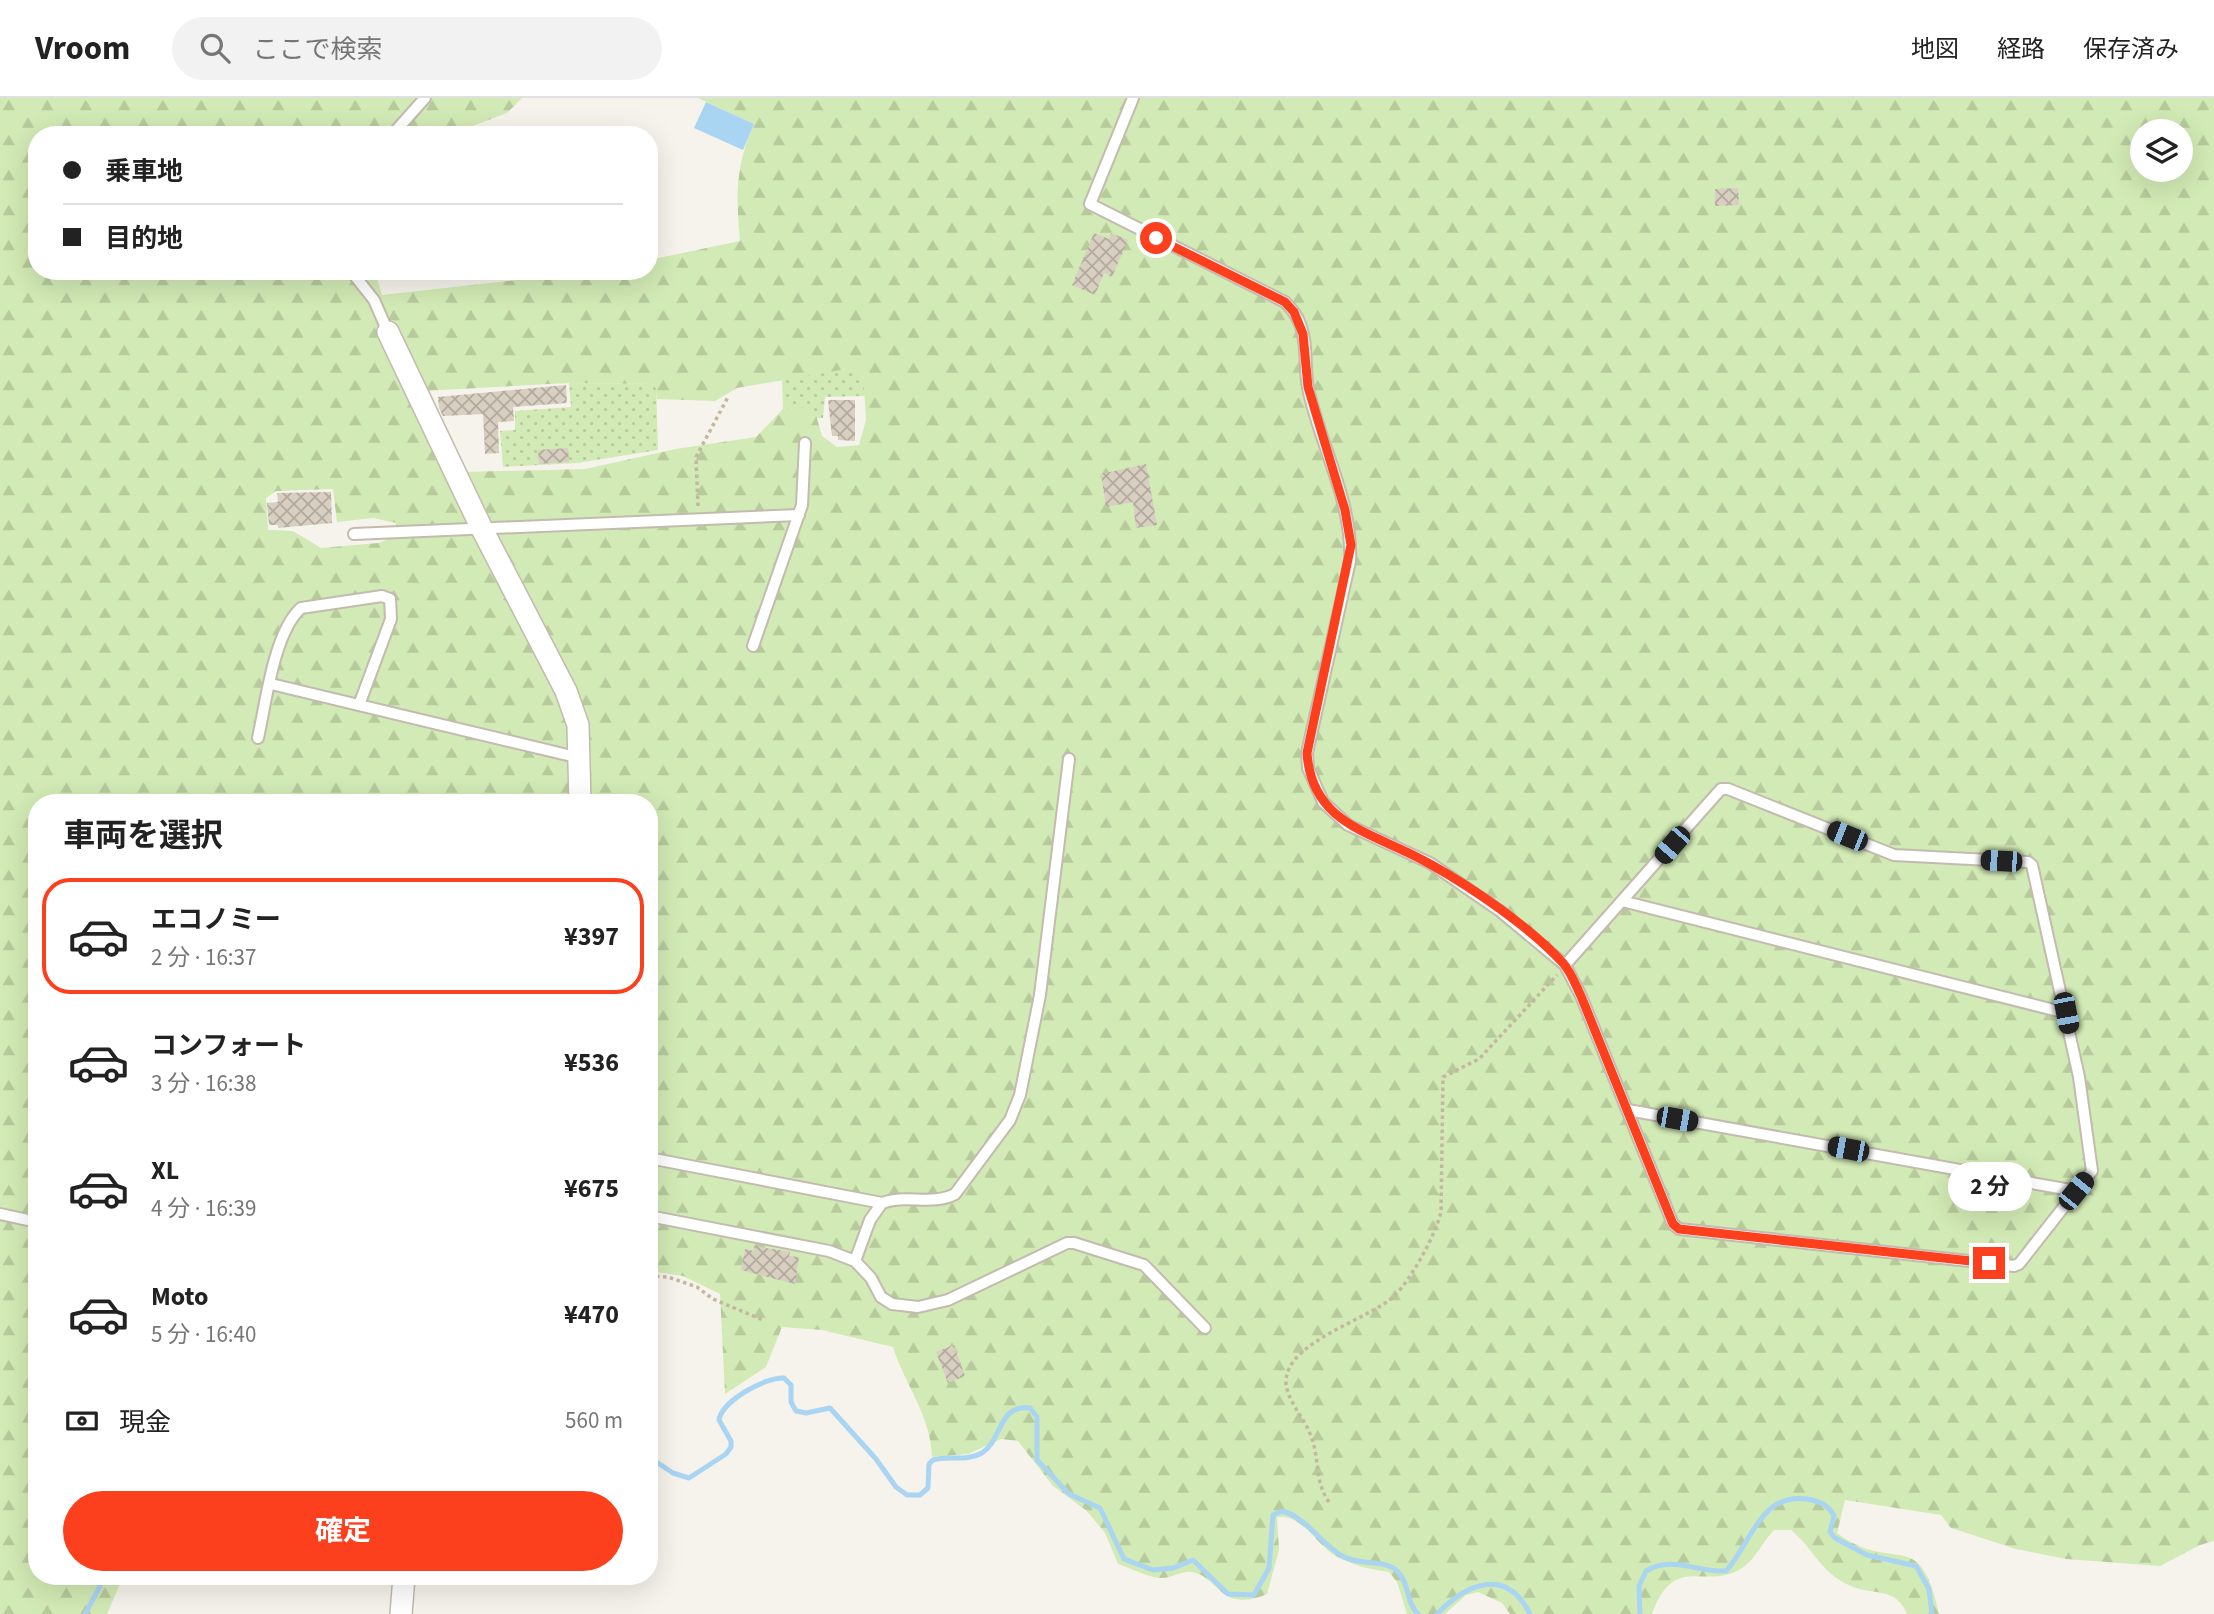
<!DOCTYPE html>
<html lang="ja">
<head>
<meta charset="utf-8">
<style>
	body { margin:0; font-family:"Source Sans 3","Noto Sans JP",sans-serif; background:#f2f2f2; color:#222; height:100vh; display:flex; flex-direction:column; font-size:26px; white-space:nowrap }
	* { box-sizing:border-box; margin:0 }
	p { font-size:23px; color:#767676 }
	.icon { flex:none; width:38px; height:38px; fill:none; stroke:currentColor; stroke-width:2; stroke-linecap:round; stroke-linejoin:round }
	.map { position:relative; flex:1; overflow:hidden }
	.sheet { position:absolute; left:28px; top:696px; width:630px; height:791px; display:flex; flex-direction:column; background:#fff; border-radius:28px; box-shadow:0 7px 28px #0002 }
	.sheet>* { flex:none }
	.top-card { position:absolute; left:28px; top:28px; width:630px; height:154px; border-radius:28px; box-shadow:0 7px 28px #0002; display:grid; align-content:center; height:154px; padding:0 35px; background:#fff }
	.tools { position:absolute; left:2130px; top:21px; display:grid; gap:14px }
	.tools a { display:grid; place-items:center; width:63px; height:63px; border-radius:50%; background:#fff; box-shadow:0 7px 28px #0002; font-size:35px }
	.end { position:absolute; width:32px; height:32px; margin:-16px; border:9px solid #fc3f1d; background:#fff; box-shadow:0 0 0 4px #fff }
	.from { border-radius:50% }
	.bubble { position:absolute; height:49px; border-radius:24px; background:#fff; box-shadow:0 7px 28px #0002; font-size:23px; font-weight:700; line-height:49px; text-align:center }
	.car { position:absolute; width:21px; height:42px; margin:-21px -10px; border-radius:9px; box-shadow:0 0 5px 2px #0007; background:linear-gradient(#222 24%,#8ab4d8 0 40%,#222 0 76%,#8ab4d8 0 86%,#222 0) }
	.top-card b { display:flex; align-items:center; gap:24px; height:66px; font-size:26px }
	.top-card b+b { border-top:2px solid #e0e0e0 }
	.top-card i { width:18px; height:18px; background:#222 }
	ul { padding:0; list-style:none }
	li { display:flex; align-items:center; gap:21px; height:116px; margin:0 14px 10px; padding:0 21px; border:4px solid transparent; border-radius:28px }
	li div { flex:1 }
	li b { display:block; font-size:26px }
	li em { font-style:normal; font-weight:700 }
	li.selected { border-color:#fc3f1d }
	li>.icon { width:63px; height:63px; stroke-width:1.5 }
	h2 { padding:0 35px; font-size:32px; line-height:84px }
	.pay { display:flex; align-items:center; gap:18px; height:77px; padding:0 35px; font-size:26px }
	.pay p { margin-inline-start:auto }
	.cta { display:flex; gap:14px; margin-top:auto; padding:14px 35px }
	.cta a { flex:1; height:80px; border-radius:42px; background:#fc3f1d; color:#fff; font-size:28px; font-weight:700; line-height:80px; text-align:center }
	header { display:flex; align-items:center; gap:42px; box-sizing:border-box; height:98px; padding:0 35px; background:#fff; border-bottom:2px solid #e0e0e0 }
	header strong { font-size:33px }
	nav { display:flex; gap:38px; margin-inline-start:auto; font-size:24px }
	.search { width:490px; height:63px; background:#f2f2f2; display:flex; align-items:center; gap:18px; box-sizing:border-box; padding:0 24px; border-radius:38px; color:#767676; font-size:26px }
	.map>svg:first-child { display:block }
</style>
</head>
<body>
<header>
<strong>Vroom</strong>
<div class="search"><svg class="icon" aria-label="search" viewBox="0 0 24 24"><circle cx="10" cy="10" r="6"/><path d="M15 15l6 6"/></svg>ここで検索</div>
<nav><a>地図</a><a>経路</a><a>保存済み</a></nav>
</header>
<div class="map">
<svg width="2214" height="1516" viewBox="0 0 2214 1516">
	<defs>
		<pattern id="grass-dots" width="8" height="8" patternUnits="userSpaceOnUse" patternTransform="scale(1.75)"><rect width="8" height="8" fill="#d2eab5"/><path d="M2 2h.1M6 6h.1" fill="none" stroke="#b6ca9c" stroke-width="1.8" stroke-linecap="round"/></pattern>
		<pattern id="forest-firs" width="22" height="20" patternUnits="userSpaceOnUse" patternTransform="scale(1.75)"><rect width="22" height="20" fill="#d2eab5"/><path d="M5 1l3.5 6h-7zM16 11l3.5 6h-7z" fill="#b6ca9c"/></pattern>
		<pattern id="building-cross-hatch" width="8" height="8" patternUnits="userSpaceOnUse" patternTransform="scale(1.75)"><rect width="8" height="8" fill="#d8cfc1"/><path d="M0 0l8 8M0 8l8-8" fill="none" stroke="#b1aa9e"/></pattern>
	</defs>
	<rect width="100%" height="100%" fill="#f6f3ec"/>
	<g fill="url(#grass-dots)">
		<path d="M 847,271 L 863,271 L 865,298 L 825,299 L 823,320 L 816,320 L 807,309 L 783,311 L 782,281 Z"/>
		<path d="M 569,285 L 656,286 L 658,352 L 577,365 L 503,369 L 500,333 L 515,332 L 515,313 L 571,309 Z"/>
	</g>
	<path fill="url(#forest-firs)" fill-rule="evenodd" d="M 0,0 L 522,0 L 507,15 L 449,37 L 37,37 L 37,173 L 375,173 L 382,197 L 597,173 L 649,173 L 649,162 L 740,143 C 736,97 735,69 754,26 L 698,0 L 2214,0 L 2214,1443 L 2200,1447 L 2160,1468 L 2066,1461 L 2016,1451 L 1951,1430 L 1941,1417 L 1845,1402 L 1837,1435 C 1894,1478 1920,1425 1939,1516 L 1907,1516 C 1896,1488 1873,1498 1851,1488 C 1820,1475 1815,1452 1791,1432 L 1774,1432 C 1763,1443 1755,1462 1742,1470 C 1705,1494 1675,1453 1652,1516 L 1510,1516 L 1502,1505 L 1478,1494 L 1466,1497 L 1445,1516 L 1407,1516 L 1397,1484 L 1389,1474 C 1370,1471 1353,1468 1336,1458 C 1317,1448 1302,1415 1277,1419 L 1279,1452 L 1267,1496 C 1219,1516 1220,1479 1192,1474 C 1182,1472 1171,1481 1160,1480 C 1147,1479 1131,1470 1118,1466 L 1105,1435 L 1087,1413 L 1053,1388 L 1018,1343 L 1001,1341 L 968,1356 L 932,1359 C 931,1318 905,1287 893,1249 L 822,1232 L 782,1229 L 766,1269 L 725,1296 L 720,1196 L 683,1178 L 649,1173 L 649,705 L 37,705 L 37,1479 L 123,1479 L 107,1516 L 0,1516 ZM 2142,33 L 2180,33 L 2180,72 L 2142,72 ZM 847,271 L 863,272 L 866,322 L 859,347 L 837,349 L 822,338 L 815,314 L 807,309 L 783,311 L 756,339 L 676,351 L 585,371 L 463,374 L 423,293 L 569,285 L 655,286 L 657,301 L 715,303 L 737,290 ZM 333,391 L 337,424 L 373,420 L 396,425 L 397,438 L 378,445 L 321,450 L 293,433 L 268,432 L 266,400 L 276,393 Z"/>
	<path fill="#a9d4f2" d="M 706,4 L 754,26 L 743,52 L 694,30 Z"/>
	<g fill="none" stroke-linecap="round" stroke-linejoin="round">
		<g stroke="#a9d4f2" stroke-width="5">
			<path d="M 649,1359 L 673,1375 L 689,1380 L 726,1356 L 731,1349 L 731,1343 L 719,1322 C 722,1303 765,1279 784,1280 L 791,1287 L 791,1304 L 796,1313 L 806,1315 L 830,1310 L 876,1361 L 896,1389 L 907,1397 L 920,1397 L 928,1390 L 929,1366 L 933,1362 C 949,1357 966,1364 982,1355 C 1003,1341 998,1306 1030,1310 L 1037,1319 L 1037,1362 L 1069,1396 L 1100,1410 L 1124,1461 L 1153,1472 L 1173,1470 L 1193,1462 L 1228,1496 L 1254,1497 L 1269,1470 L 1273,1417 L 1282,1413 C 1308,1420 1321,1447 1344,1459 C 1360,1467 1384,1462 1396,1472 C 1410,1484 1405,1503 1418,1516"/>
			<path d="M 85,1516 L 105,1479"/>
			<path d="M 1437,1516 C 1466,1486 1506,1468 1530,1516"/>
			<path d="M 1640,1516 L 1639,1488 L 1646,1473 C 1673,1457 1698,1475 1726,1473 C 1751,1446 1760,1394 1807,1401 C 1819,1403 1829,1407 1834,1418 L 1830,1434 L 1835,1440 L 1867,1457 L 1916,1468 L 1929,1491 L 1932,1516"/>
		</g>
	</g>
	<g fill="url(#building-cross-hatch)">
		<path d="M 1738,90 L 1739,107 L 1715,108 L 1715,91 Z"/>
		<path d="M 1094,135 L 1109,141 L 1111,135 L 1128,142 L 1112,179 L 1104,175 L 1095,197 L 1072,187 Z"/>
		<path d="M 566,287 L 567,305 L 513,309 L 514,323 L 498,324 L 499,355 L 485,356 L 483,316 L 443,318 L 439,310 L 438,299 Z"/>
		<path d="M 828,302 L 855,302 L 855,343 L 838,342 L 838,338 L 832,338 Z"/>
		<path d="M 568,350 L 569,364 L 539,366 L 538,352 Z"/>
		<path d="M 1146,366 L 1157,427 L 1136,430 L 1133,404 L 1106,409 L 1101,376 Z"/>
		<path d="M 331,394 L 332,425 L 278,430 L 278,427 L 269,427 L 267,405 L 278,404 L 277,395 Z"/>
		<path d="M 755,1148 L 790,1154 L 789,1158 L 799,1159 L 795,1186 L 741,1172 L 745,1151 L 754,1153 Z"/>
		<path d="M 954,1247 L 965,1278 L 948,1285 L 936,1254 Z"/>
	</g>
	<g fill="none" stroke-linecap="round" stroke-linejoin="round">
		<defs>
			<g id="lane">
				<path d="M 1133,0 L 1090,106 L 1285,204 C 1292,211 1297,217 1300,226 C 1308,246 1304,269 1308,290 C 1320,347 1353,404 1350,463 L 1307,655 L 1308,670 L 1323,704 L 1348,727 L 1430,765 L 1500,813 L 1565,867 L 1581,898 L 1673,1126 L 1679,1131 L 2014,1168 L 2019,1166 L 2092,1073 L 2079,979 L 2032,767 L 2028,764 L 1894,757 L 1728,691 L 1721,691 L 1565,867"/>
				<path d="M 392,37 L 425,0"/>
				<path d="M 351,173 L 374,202 L 388,234"/>
				<path d="M 354,436 L 799,417"/>
				<path d="M 753,548 L 802,407 L 805,345"/>
				<path d="M 271,586 L 580,660"/>
				<path d="M 258,640 C 266,604 274,534 301,510 L 382,498 L 390,501 L 391,521 L 359,607"/>
				<path d="M 1622,803 L 2066,915"/>
				<path d="M 1628,1012 L 2076,1093"/>
				<path d="M 649,1060 L 882,1105"/>
				<path d="M 0,1116 L 37,1124"/>
				<path d="M 649,1118 L 829,1153 L 855,1163 L 871,1180 L 881,1199 L 892,1206 L 918,1209 L 948,1202 L 1067,1145 L 1074,1145 L 1144,1167 L 1205,1230"/>
				<path d="M 855,1163 L 870,1122 L 882,1105 C 906,1096 933,1108 955,1096 L 1010,1022 L 1020,997 L 1040,897 L 1069,661"/>
			</g>
			<g id="street">
				<path d="M 388,234 L 482,431 L 566,593 L 578,627 L 580,705"/>
				<path d="M 401,1516 L 404,1479"/>
			</g>
		</defs>
		<use href="#lane" stroke="#c2bbae" stroke-width="14"/>
		<use href="#street" stroke="#c2bbae" stroke-width="24"/>
		<g stroke="#c4b79f" stroke-width="3.5" stroke-dasharray="3.5 3.5" stroke-linecap="butt">
			<path d="M 698,408 L 696,359 L 728,299"/>
			<path d="M 649,1178 L 668,1179 L 697,1189 L 713,1201 L 763,1222"/>
			<path d="M 1329,1404 C 1314,1383 1320,1361 1311,1338 C 1305,1321 1288,1304 1286,1286 C 1283,1244 1371,1221 1394,1198 C 1411,1182 1436,1136 1441,1114 L 1443,979 L 1479,961 L 1557,877"/>
		</g>
		<use href="#lane" stroke="#fff" stroke-width="10"/>
		<use href="#street" stroke="#fff" stroke-width="21"/>
	</g>
	<g fill="none" stroke-linecap="round" stroke-linejoin="round">
		<path stroke="#fc3f1d" stroke-width="9" d="M 1156,140 L 1285,204 L 1294,214 L 1303,236 L 1308,289 L 1345,412 L 1351,447 L 1307,655 C 1312,729 1377,735 1430,766 C 1473,790 1530,829 1563,865 C 1571,874 1576,888 1581,898 L 1673,1126 L 1679,1131 L 1989,1165"/>
	</g>
</svg>
<div class="tools">
<a><svg class="icon" aria-label="layers" viewBox="0 0 24 24"><path d="M12 4l9 5-9 5-9-5zM3 14l9 5 9-5"/></svg></a>
</div>
<i class="end from" style="left:1156px;top:140px"></i>
<i class="end" style="left:1989px;top:1165px"></i>
<div class="bubble" style="left:1948px;top:1064px;width:84px">2 分</div>
<i class="car" style="left:1847px;top:738px;rotate:292deg"></i>
<i class="car" style="left:1672px;top:747px;rotate:221deg"></i>
<i class="car" style="left:2001px;top:763px;rotate:273deg"></i>
<i class="car" style="left:2066px;top:915px;rotate:169deg"></i>
<i class="car" style="left:1677px;top:1021px;rotate:100deg"></i>
<i class="car" style="left:1848px;top:1051px;rotate:281deg"></i>
<i class="car" style="left:2076px;top:1093px;rotate:39deg"></i>
<div class="top-card">
<b><i class="from"></i>乗車地</b>
<b><i></i>目的地</b>
</div>
<section class="sheet">
<h2>車両を選択</h2>
<ul>
<li class="selected"><svg class="icon" aria-label="car" viewBox="0 0 24 24"><path d="M5 17H2v-5l4-1 3-4h7l3 4 3 1v5h-3M9 17h6M6 11h13"/><circle cx="7" cy="17" r="2"/><circle cx="17" cy="17" r="2"/></svg><div><b>エコノミー</b><p>2 分 · 16:37</p></div><em>¥397</em></li>
<li><svg class="icon" aria-label="car" viewBox="0 0 24 24"><path d="M5 17H2v-5l4-1 3-4h7l3 4 3 1v5h-3M9 17h6M6 11h13"/><circle cx="7" cy="17" r="2"/><circle cx="17" cy="17" r="2"/></svg><div><b>コンフォート</b><p>3 分 · 16:38</p></div><em>¥536</em></li>
<li><svg class="icon" aria-label="car" viewBox="0 0 24 24"><path d="M5 17H2v-5l4-1 3-4h7l3 4 3 1v5h-3M9 17h6M6 11h13"/><circle cx="7" cy="17" r="2"/><circle cx="17" cy="17" r="2"/></svg><div><b>XL</b><p>4 分 · 16:39</p></div><em>¥675</em></li>
<li><svg class="icon" aria-label="car" viewBox="0 0 24 24"><path d="M5 17H2v-5l4-1 3-4h7l3 4 3 1v5h-3M9 17h6M6 11h13"/><circle cx="7" cy="17" r="2"/><circle cx="17" cy="17" r="2"/></svg><div><b>Moto</b><p>5 分 · 16:40</p></div><em>¥470</em></li>
</ul>
<div class="pay"><svg class="icon" aria-label="cash" viewBox="0 0 24 24"><path d="M3 7h18v10H3z"/><circle cx="12" cy="12" r="2"/></svg>現金<p>560 m</p></div>
<div class="cta"><a>確定</a></div>
</section>
</div>
</body>
</html>
